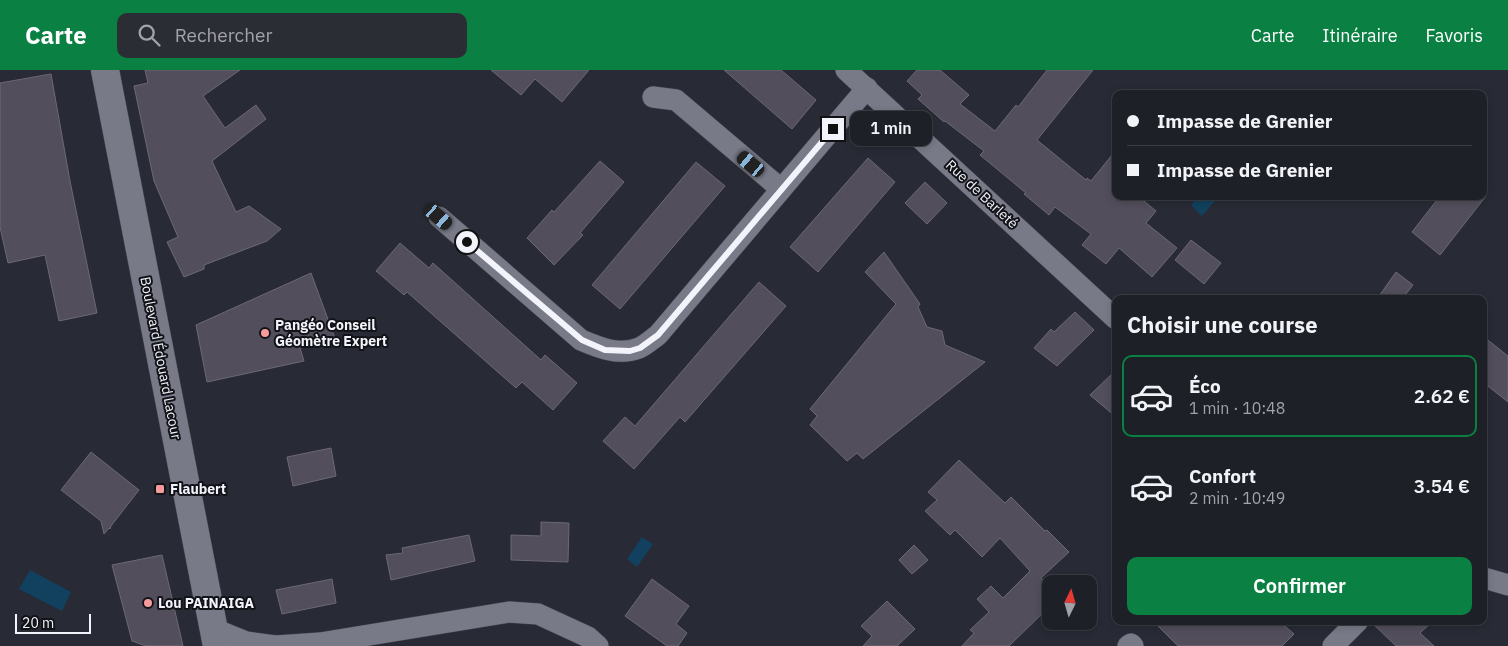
<!DOCTYPE html>
<html lang="fr">
<head>
<meta charset="utf-8">
<style>
	body { margin:0; font-family:"IBM Plex Sans",sans-serif; background:#2b2d34; color:#f1f3f6; height:100vh; display:flex; flex-direction:column; font-size:19px; white-space:nowrap }
	* { box-sizing:border-box; margin:0 }
	p { font-size:16px; color:#a1a3a8 }
	.icon { flex:none; width:28px; height:28px; fill:none; stroke:currentColor; stroke-width:2; stroke-linecap:round; stroke-linejoin:round }
	.map { position:relative; flex:1; overflow:hidden }
	.side { position:absolute; left:1112px; top:225px; width:375px; height:330px; display:flex; flex-direction:column; background:#1e2028; border-radius:10px; box-shadow:0 2px 8px #0003,0 0 0 1px #3c3e45 }
	.side>* { flex:none }
	.banner { position:absolute; left:1112px; top:20px; width:375px; height:110px; border-radius:10px; box-shadow:0 2px 8px #0003,0 0 0 1px #3c3e45; display:grid; align-content:center; height:110px; padding:0 15px; background:#1e2028 }
	.needle { width:32px; rotate:5deg }
	.buttons { position:absolute; left:1042px; top:505px; display:grid; gap:10px }
	.buttons a { display:grid; place-items:center; width:55px; height:55px; border-radius:10px; background:#1e2028; box-shadow:0 2px 8px #0003,0 0 0 1px #3c3e45; font-size:25px }
	.scale { position:absolute; left:15px; bottom:12px; width:76px; box-sizing:border-box; padding-left:5px; border:2px solid #f2f3fb; border-top:0; font-size:14px; line-height:18px; white-space:nowrap; color:#f2f3fb; -webkit-text-stroke:4px #121318; paint-order:stroke }
	.end { position:absolute; width:22px; height:22px; margin:-11px; border:6px solid #f2f3fb; background:#111; box-shadow:0 0 0 2px #111 }
	.from { border-radius:50% }
	.bubble { position:absolute; height:35px; border-radius:10px; background:#1e2028; box-shadow:0 2px 8px #0003,0 0 0 1px #3c3e45; font-size:16px; font-weight:600; line-height:35px; text-align:center }
	.car { position:absolute; width:15px; height:30px; margin:-15px -8px; border-radius:6px; box-shadow:0 0 4px 1px #0007; background:linear-gradient(#222 24%,#8ab4d8 0 40%,#222 0 76%,#8ab4d8 0 86%,#222 0) }
	.banner b { display:flex; align-items:center; gap:18px; height:48px; font-size:19px }
	.banner b+b { border-top:1px solid #3c3e45 }
	.banner i { width:12px; height:12px; background:#f1f3f6 }
	ul { padding:0; list-style:none }
	li { display:flex; align-items:center; gap:15px; height:82px; margin:0 10px 8px; padding:0 5px; border:2px solid transparent; border-radius:10px }
	li div { flex:1 }
	li b { display:block; font-size:19px }
	li em { font-style:normal; font-weight:600 }
	li.on { border-color:#0b8043 }
	li>.icon { width:45px; height:45px; stroke-width:1.5 }
	h2 { padding:0 15px; font-size:22px; line-height:60px }
	.button { display:flex; gap:10px; margin-top:auto; padding:10px 15px }
	.button a { flex:1; height:58px; border-radius:10px; background:#0b8043; color:#fff; font-size:20px; font-weight:600; line-height:58px; text-align:center }
	header { display:flex; align-items:center; gap:30px; box-sizing:border-box; height:70px; padding:0 25px; background:#0b8043; color:#fff }
	header strong { font-size:24px }
	nav { display:flex; gap:28px; margin-inline-start:auto; font-size:18px }
	.search { width:350px; height:45px; background:#2b2d34; display:flex; align-items:center; gap:12px; box-sizing:border-box; padding:0 18px; border-radius:10px; color:#a1a3a8; font-size:19px }
	.map>svg:first-child { display:block }
</style>
</head>
<body>
<header>
<strong>Carte</strong>
<div class="search"><svg class="icon" aria-label="search" viewBox="0 0 24 24"><circle cx="10" cy="10" r="6"/><path d="M15 15l6 6"/></svg>Rechercher</div>
<nav><a>Carte</a><a>Itinéraire</a><a>Favoris</a></nav>
</header>
<div class="map">
<svg width="1508" height="576" viewBox="0 0 1508 576">
	<rect width="100%" height="100%" fill="#282a35"/>
	<g fill="#11415e">
		<path d="M 1198,126 L 1219,126 L 1202,146 L 1191,135 Z"/>
		<path d="M 642,467 L 653,474 L 637,497 L 627,489 Z"/>
		<path d="M 30,500 L 71,522 L 62,541 L 19,519 Z"/>
	</g>
	<g fill="#524e5b" stroke="#6c6875">
		<path d="M 145,0 L 240,0 L 203,26 L 225,58 L 256,35 L 266,49 L 212,91 L 236,142 L 249,136 L 281,159 L 267,171 L 204,195 L 204,199 L 184,207 L 167,172 L 178,167 L 154,111 L 134,16 L 148,13 Z"/>
		<path d="M 491,0 L 589,0 L 562,32 L 535,9 L 521,25 Z"/>
		<path d="M 724,0 L 781,0 L 816,30 L 792,59 Z"/>
		<path d="M 917,0 L 940,0 L 969,25 L 960,34 L 995,61 L 1016,35 L 1018,37 L 1047,0 L 1093,0 L 1037,70 L 1086,110 L 1087,108 L 1091,111 L 1116,80 L 1116,126 L 1138,126 L 1156,141 L 1146,153 L 1177,178 L 1152,207 L 1119,178 L 1106,194 L 1082,175 L 1091,164 L 1055,137 L 1049,145 L 1024,124 L 1026,123 L 980,85 L 984,81 L 945,51 L 944,52 L 918,29 L 922,25 L 907,11 Z"/>
		<path d="M 51,4 L 70,111 L 97,243 L 59,251 L 45,185 L 8,193 L 0,157 L 0,13 Z"/>
		<path d="M 868,88 L 895,112 L 818,202 L 790,177 Z"/>
		<path d="M 600,91 L 624,112 L 580,163 L 583,165 L 554,195 L 527,168 L 552,140 L 554,142 Z"/>
		<path d="M 696,92 L 725,116 L 620,239 L 592,215 Z"/>
		<path d="M 925,112 L 947,133 L 927,154 L 905,133 Z"/>
		<path d="M 1440,126 L 1486,126 L 1440,185 L 1412,162 Z"/>
		<path d="M 1191,170 L 1221,193 L 1204,214 L 1175,190 Z"/>
		<path d="M 400,173 L 429,198 L 433,193 L 541,290 L 545,285 L 577,313 L 553,340 L 522,312 L 516,318 L 407,222 L 404,225 L 376,201 Z"/>
		<path d="M 884,182 L 920,234 L 918,237 L 927,257 L 942,261 L 945,275 L 985,292 L 863,389 L 857,383 L 847,391 L 810,355 L 817,346 L 810,339 L 896,234 L 865,202 Z"/>
		<path d="M 1396,202 L 1413,215 L 1402,229 L 1377,229 Z"/>
		<path d="M 311,203 L 336,271 L 300,278 L 304,291 L 207,312 L 196,255 Z"/>
		<path d="M 759,212 L 786,236 L 685,352 L 680,347 L 634,399 L 603,371 L 625,347 L 635,356 Z"/>
		<path d="M 1075,242 L 1094,260 L 1057,296 L 1034,278 L 1051,259 L 1054,262 Z"/>
		<path d="M 1484,267 L 1508,286 L 1508,332 L 1484,313 Z"/>
		<path d="M 1116,300 L 1116,347 L 1090,325 Z"/>
		<path d="M 331,378 L 336,406 L 293,416 L 287,387 Z"/>
		<path d="M 91,382 L 139,420 L 111,456 L 110,459 L 109,458 L 104,464 L 101,451 L 61,420 Z"/>
		<path d="M 959,390 L 1005,433 L 1011,427 L 1045,461 L 1047,460 L 1069,482 L 1041,508 L 1051,518 L 1051,535 L 1009,576 L 962,576 L 974,563 L 970,560 L 989,542 L 977,529 L 991,516 L 1003,528 L 1030,501 L 1000,468 L 982,487 L 955,460 L 950,465 L 925,441 L 937,430 L 928,422 Z"/>
		<path d="M 541,452 L 569,453 L 568,492 L 511,490 L 511,465 L 541,466 Z"/>
		<path d="M 469,465 L 475,491 L 391,510 L 386,485 L 403,483 L 402,478 Z"/>
		<path d="M 914,475 L 928,490 L 912,504 L 899,490 Z"/>
		<path d="M 162,485 L 183,576 L 146,576 L 132,571 L 112,495 Z"/>
		<path d="M 332,509 L 336,533 L 282,544 L 276,520 Z"/>
		<path d="M 652,509 L 689,536 L 676,554 L 687,563 L 678,576 L 667,576 L 625,546 Z"/>
		<path d="M 887,531 L 915,559 L 897,576 L 863,576 L 872,566 L 861,556 Z"/>
		<path d="M 1153,551 L 1279,551 L 1294,564 L 1282,576 L 1178,576 Z"/>
		<path d="M 1370,551 L 1433,551 L 1420,563 L 1434,576 L 1396,576 Z"/>
	</g>
	<g fill="none" stroke-linecap="round" stroke-linejoin="round">
		<defs>
			<g id="street">
				<path d="M 846,0 L 1116,249"/>
				<path d="M 653,27 L 676,30 L 781,119"/>
				<path d="M 439,147 L 581,270 C 600,278 619,286 639,278 C 646,275 652,269 658,265 L 867,18"/>
				<path d="M 1484,508 L 1508,515"/>
				<path d="M 214,559 L 246,572 L 275,576"/>
				<path d="M 276,576 L 320,573 L 509,542 L 538,544 L 588,567 L 598,576"/>
				<path d="M 1128,576 L 1131,574 L 1133,576"/>
				<path d="M 1333,576 L 1358,551"/>
			</g>
			<path id="secondary" d="M 105,0 L 217,576"/>
		</defs>
		<use href="#street" stroke="#474852" stroke-width="22"/>
		<use href="#secondary" stroke="#474852" stroke-width="29"/>
		<use href="#street" stroke="#787a88" stroke-width="21"/>
		<use href="#secondary" stroke="#787a88" stroke-width="28"/>
	</g>
	<g fill="none" stroke-linecap="round" stroke-linejoin="round">
		<path stroke="#f2f3fb" stroke-width="6" d="M 467,172 L 582,270 L 605,280 L 630,281 L 640,278 L 658,265 L 833,59"/>
	</g>
	<g fill="#f59b9c" stroke="#121318" stroke-width="2">
		<circle cx="265" cy="263" r="5"/>
		<rect x="155" y="414" width="10" height="10" rx="2.5"/>
		<circle cx="148" cy="533" r="5"/>
	</g>
	<g text-anchor="middle" dominant-baseline="central" stroke-width="4" stroke-linejoin="round" paint-order="stroke">
		<g font-size="14" fill="#f2f3fb" stroke="#121318">
			<text transform="translate(982 124) rotate(43)">Rue de Barleté</text>
			<text transform="translate(161 288) rotate(79)">Boulevard Édouard Lacour</text>
		</g>
		<g font-size="14" font-weight="bold" fill="#f2f3fb" stroke="#121318" text-anchor="start">
			<text x="275" y="255">Pangéo Conseil<tspan x="275" dy="16">Géomètre Expert</tspan></text>
			<text x="170" y="419">Flaubert</text>
			<text x="158" y="533">Lou PAINAIGA</text>
		</g>
	</g>
</svg>
<div class="buttons">
<a><svg class="needle" viewBox="-14 -14 28 28"><path d="M0-13l5 13h-10z" fill="#e53935"/><path d="M0 13l5-13h-10z" fill="#a1a3a8"/></svg></a>
</div>
<div class="scale">20 m</div>
<i class="end from" style="left:467px;top:172px"></i>
<i class="end" style="left:833px;top:59px"></i>
<div class="bubble" style="left:850px;top:41px;width:82px">1 min</div>
<i class="car" style="left:751px;top:94px;rotate:310deg"></i>
<i class="car" style="left:439px;top:147px;rotate:131deg"></i>
<div class="banner">
<b><i class="from"></i>Impasse de Grenier</b>
<b><i></i>Impasse de Grenier</b>
</div>
<section class="side">
<h2>Choisir une course</h2>
<ul>
<li class="on"><svg class="icon" aria-label="car" viewBox="0 0 24 24"><path d="M5 17H2v-5l4-1 3-4h7l3 4 3 1v5h-3M9 17h6M6 11h13"/><circle cx="7" cy="17" r="2"/><circle cx="17" cy="17" r="2"/></svg><div><b>Éco</b><p>1 min · 10:48</p></div><em>2.62 €</em></li>
<li><svg class="icon" aria-label="car" viewBox="0 0 24 24"><path d="M5 17H2v-5l4-1 3-4h7l3 4 3 1v5h-3M9 17h6M6 11h13"/><circle cx="7" cy="17" r="2"/><circle cx="17" cy="17" r="2"/></svg><div><b>Confort</b><p>2 min · 10:49</p></div><em>3.54 €</em></li>
</ul>
<div class="button"><a>Confirmer</a></div>
</section>
</div>
</body>
</html>
